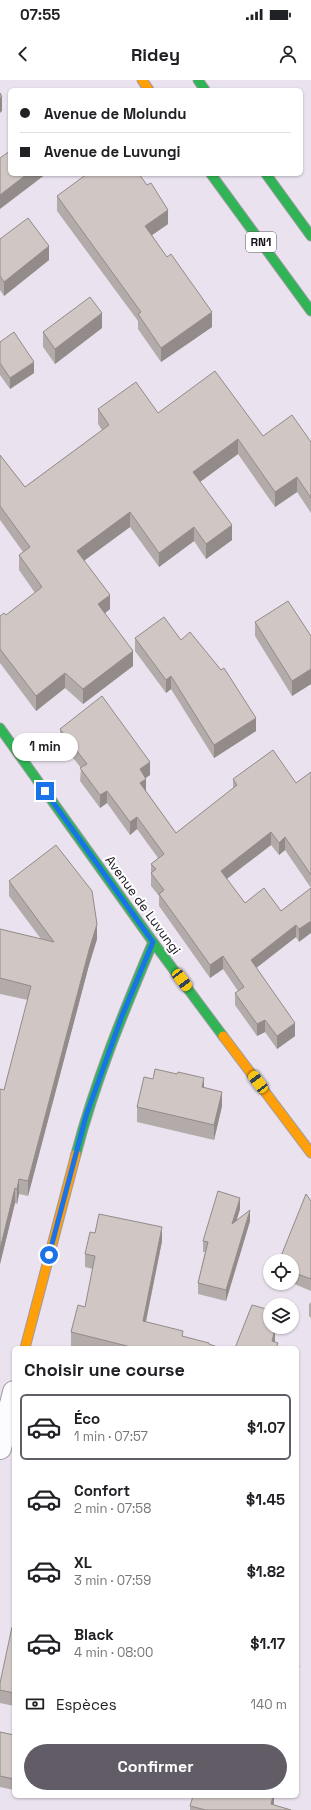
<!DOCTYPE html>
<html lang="fr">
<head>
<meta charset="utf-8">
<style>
	body { margin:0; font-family:"Space Grotesk",sans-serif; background:#f6f6f6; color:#202124; height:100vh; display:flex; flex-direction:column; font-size:15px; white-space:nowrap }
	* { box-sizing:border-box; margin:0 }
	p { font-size:13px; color:#757577 }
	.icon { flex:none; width:22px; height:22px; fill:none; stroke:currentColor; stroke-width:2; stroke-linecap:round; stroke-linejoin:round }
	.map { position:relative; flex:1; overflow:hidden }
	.side { position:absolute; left:12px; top:1266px; width:287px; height:452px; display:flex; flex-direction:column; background:#fff; border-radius:6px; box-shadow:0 1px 3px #0004 }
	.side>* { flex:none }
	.hud { position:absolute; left:8px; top:8px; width:295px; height:88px; border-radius:6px; box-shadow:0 1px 3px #0004; display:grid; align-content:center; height:88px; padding:0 12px; background:#fff }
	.tools { position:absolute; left:263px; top:1174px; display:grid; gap:8px }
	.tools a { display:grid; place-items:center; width:36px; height:36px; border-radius:50%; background:#fff; box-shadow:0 1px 3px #0004; font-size:20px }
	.end { position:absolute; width:18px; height:18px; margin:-9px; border:5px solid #1a73e8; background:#fff; box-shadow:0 0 0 2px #fff }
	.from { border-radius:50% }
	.bubble { position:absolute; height:28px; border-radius:14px; background:#fff; box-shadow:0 1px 3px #0004; font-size:13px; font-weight:800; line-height:28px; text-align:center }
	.car { position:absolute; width:12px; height:24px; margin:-12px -6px; border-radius:5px; box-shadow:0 0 3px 1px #0007; background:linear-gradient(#f5c518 24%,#345 0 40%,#f5c518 0 76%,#345 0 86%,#f5c518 0) }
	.hud b { display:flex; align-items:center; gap:14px; height:38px; font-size:15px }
	.hud b+b { border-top:1px solid #e0e0e0 }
	.hud i { width:10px; height:10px; background:#202124 }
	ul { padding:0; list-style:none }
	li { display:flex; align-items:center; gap:12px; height:66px; margin:0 8px 6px; padding:0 4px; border:2px solid transparent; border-radius:6px }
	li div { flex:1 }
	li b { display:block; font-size:15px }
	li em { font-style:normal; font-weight:800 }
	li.selected { border-color:#625c66 }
	li>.icon { width:36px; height:36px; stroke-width:1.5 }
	h2 { padding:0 12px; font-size:18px; line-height:48px }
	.pay { display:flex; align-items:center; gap:10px; height:44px; padding:0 12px; font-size:15px }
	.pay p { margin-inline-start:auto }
	.cta { display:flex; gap:8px; margin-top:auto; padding:8px 12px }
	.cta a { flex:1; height:46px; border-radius:24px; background:#625c66; color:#fff; font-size:16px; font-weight:800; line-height:46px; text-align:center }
	.status { display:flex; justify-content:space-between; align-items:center; height:28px; padding:0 20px; background:#fff; direction:ltr }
	.status svg { height:11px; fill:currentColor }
	header { display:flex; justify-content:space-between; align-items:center; height:52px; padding:0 12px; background:#fff; font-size:18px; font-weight:800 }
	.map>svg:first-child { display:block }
</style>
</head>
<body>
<div class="status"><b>07:55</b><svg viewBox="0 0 49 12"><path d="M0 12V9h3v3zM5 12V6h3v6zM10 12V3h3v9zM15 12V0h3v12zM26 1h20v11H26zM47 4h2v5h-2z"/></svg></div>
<header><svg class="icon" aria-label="back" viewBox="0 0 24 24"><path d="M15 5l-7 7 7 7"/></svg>Ridey<svg class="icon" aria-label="person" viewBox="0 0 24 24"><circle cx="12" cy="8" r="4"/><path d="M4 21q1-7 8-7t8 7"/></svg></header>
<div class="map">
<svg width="311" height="1730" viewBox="0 0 311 1730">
	<rect width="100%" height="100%" fill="#eae3ef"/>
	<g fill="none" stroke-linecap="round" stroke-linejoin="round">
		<defs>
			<path id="street" d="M 0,1368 L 14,1312"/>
			<g id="fast">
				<path d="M 198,0 L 205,10"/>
				<path d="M 211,94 L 311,231"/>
				<path d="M 266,94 L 311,156"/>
				<path d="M 0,648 L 153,862 L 223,956"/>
				<path d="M 76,1074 C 95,1001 124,931 153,862"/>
			</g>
			<g id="slow">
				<path d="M 142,0 L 149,10"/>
				<path d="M 223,956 L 311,1073"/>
				<path d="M 25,1268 L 76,1074"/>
			</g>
		</defs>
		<use href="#street" stroke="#9f9aa3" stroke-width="24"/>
		<use href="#fast" stroke="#9f9aa3" stroke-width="11"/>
		<use href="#slow" stroke="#9f9aa3" stroke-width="11"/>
		<use href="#street" stroke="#fcfbfd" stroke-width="22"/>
		<use href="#fast" stroke="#30b455" stroke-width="9"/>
		<use href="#slow" stroke="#ff9f0a" stroke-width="9"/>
	</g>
	<g fill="#b3aba9">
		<path d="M 57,116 L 168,144 L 152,155 L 212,247 L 161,282 L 138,249 L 138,241 L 57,131 Z"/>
		<path d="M 0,159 L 49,180 L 4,216 L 0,210 Z"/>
		<path d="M 102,248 L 55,284 L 43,267 L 43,252 Z"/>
		<path d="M 0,262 L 34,293 L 10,309 L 0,295 Z"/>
		<path d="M 98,329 L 158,333 L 263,356 L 311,362 L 311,433 L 297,412 L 275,427 L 238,374 L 200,402 L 232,460 L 206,479 L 194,461 L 159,487 L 130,447 L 84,480 L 110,529 L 105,533 L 133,586 L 83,624 L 65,608 L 36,631 L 0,583 L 0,536 L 6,535 L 35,513 L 19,490 L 19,475 L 23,472 L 0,440 L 0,375 L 25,407 L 102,350 L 98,344 Z"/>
		<path d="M 255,542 L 311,556 L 311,604 L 292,616 L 255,556 Z"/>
		<path d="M 135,558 L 181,560 L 256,651 L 214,678 L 171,609 L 166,613 L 135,571 Z"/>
		<path d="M 60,649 L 150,695 L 145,698 L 146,711 L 176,753 L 233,709 L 233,699 L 296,703 L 311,692 L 311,808 L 285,770 L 279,775 L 271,765 L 227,799 L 245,823 L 281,831 L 311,808 L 299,862 L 296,857 L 256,888 L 295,956 L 277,969 L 265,952 L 257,956 L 235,925 L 235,913 L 238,911 L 223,889 L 210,898 L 159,826 L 159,816 L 151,806 L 151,784 L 158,778 L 137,749 L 130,755 L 107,723 L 100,728 L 80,701 L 81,688 L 60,661 Z"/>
		<path d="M 9,801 L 97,859 L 89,885 L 28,1116 L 19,1114 L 17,1124 L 15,1123 L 0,1184 L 0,1009 L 4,1010 L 28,920 L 0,914 L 0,849 L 41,859 L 9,816 Z"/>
		<path d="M 153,999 L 204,1007 L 222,1026 L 214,1060 L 137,1042 L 137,1027 Z"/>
		<path d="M 311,1121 L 311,1211 L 292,1203 L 292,1181 Z"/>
		<path d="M 240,1129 L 236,1141 L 250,1141 L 226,1221 L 198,1214 L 198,1203 L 205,1172 L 203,1172 L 203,1161 Z"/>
		<path d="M 95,1153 L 162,1161 L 146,1242 L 183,1256 L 220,1268 L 81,1268 L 71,1266 L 71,1252 L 85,1227 L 93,1189 L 85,1187 L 85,1174 Z"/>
		<path d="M 311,1222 L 311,1238 L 309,1236 L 309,1224 Z"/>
		<path d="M 14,1548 L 14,1626 L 0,1623 L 0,1603 Z"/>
		<path d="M 0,1652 L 14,1655 L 14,1710 L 0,1707 Z"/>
		<path d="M 250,1716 L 274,1716 L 274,1725 L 291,1730 L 190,1730 L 190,1726 Z"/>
	</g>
	<g fill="#928b89">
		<path d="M 2,17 L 2,31 L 0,33 L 0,18 Z"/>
		<path d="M 27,94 L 46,94 L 0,129 L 0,115 Z"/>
		<path d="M 168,130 L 168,144 L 145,160 L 145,146 Z"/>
		<path d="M 49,166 L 49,180 L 4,216 L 4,202 Z"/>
		<path d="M 212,232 L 212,247 L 161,282 L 161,268 Z"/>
		<path d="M 102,233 L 102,248 L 55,284 L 55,269 Z"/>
		<path d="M 34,282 L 34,293 L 10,309 L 10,298 Z"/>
		<path d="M 238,359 L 238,374 L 193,407 L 193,392 Z"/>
		<path d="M 297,397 L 297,412 L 275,427 L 275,412 Z"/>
		<path d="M 130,432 L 130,447 L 77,486 L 77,471 Z"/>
		<path d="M 232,445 L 232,460 L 206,479 L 206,464 Z"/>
		<path d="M 194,447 L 194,461 L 159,487 L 159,473 Z"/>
		<path d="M 110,515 L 110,529 L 98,539 L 98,524 Z"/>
		<path d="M 133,571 L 133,586 L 83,624 L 83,609 Z"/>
		<path d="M 311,589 L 311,604 L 292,616 L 292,601 Z"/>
		<path d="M 65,593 L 65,608 L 36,631 L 36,616 Z"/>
		<path d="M 171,596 L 171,609 L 166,613 L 166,600 Z"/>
		<path d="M 256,638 L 256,651 L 214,678 L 214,665 Z"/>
		<path d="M 150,682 L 150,695 L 140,702 L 140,689 Z"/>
		<path d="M 146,699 L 146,711 L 140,715 L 140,703 Z"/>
		<path d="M 107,711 L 107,723 L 100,728 L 100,715 Z"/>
		<path d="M 137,737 L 137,749 L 130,755 L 130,742 Z"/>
		<path d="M 271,752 L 271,765 L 221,803 L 221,791 Z"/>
		<path d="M 285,757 L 285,770 L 279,775 L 279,763 Z"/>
		<path d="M 311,841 L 311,853 L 299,862 L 299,849 Z"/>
		<path d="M 97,844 L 97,859 L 89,885 L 28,1116 L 28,1101 L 89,870 Z"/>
		<path d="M 296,845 L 296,857 L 251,892 L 251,880 Z"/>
		<path d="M 223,876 L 223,889 L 210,898 L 210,885 Z"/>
		<path d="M 265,940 L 265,952 L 257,956 L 257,944 Z"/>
		<path d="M 295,943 L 295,956 L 277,969 L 277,956 Z"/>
		<path d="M 204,998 L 204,1012 L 202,1007 Z"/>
		<path d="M 222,1012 L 222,1026 L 214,1060 L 214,1045 Z"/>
		<path d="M 19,1099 L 19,1114 L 17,1124 L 17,1109 Z"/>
		<path d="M 15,1108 L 15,1123 L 0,1184 L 0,1169 Z"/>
		<path d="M 240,1118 L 240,1129 L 232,1156 L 232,1144 Z"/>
		<path d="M 250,1130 L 250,1141 L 226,1221 L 226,1210 Z"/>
		<path d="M 162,1147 L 162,1161 L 143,1255 L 143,1241 Z"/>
		<path d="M 270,1239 L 270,1247 L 271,1247 L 268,1261 L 268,1247 Z"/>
		<path d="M 275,1249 L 275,1263 L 272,1261 Z"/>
		<path d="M 299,1586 L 299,1597 L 297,1605 L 297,1593 Z"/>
		<path d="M 273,1716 L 274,1716 L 274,1725 L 271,1724 Z"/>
	</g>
	<g fill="#d0c7c4" stroke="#928b89">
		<path d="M 0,13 L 2,17 L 0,18 Z"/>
		<path d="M 10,71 L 10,94 L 27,94 L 0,115 L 0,78 Z"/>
		<path d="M 87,94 L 139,94 L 147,105 L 151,103 L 168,130 L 145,146 L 167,177 L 171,174 L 212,232 L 161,268 L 138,234 L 141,232 L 57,116 Z"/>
		<path d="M 28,138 L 49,166 L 4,202 L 0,196 L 0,159 Z"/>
		<path d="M 90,217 L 102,233 L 55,269 L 43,252 Z"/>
		<path d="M 14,252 L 34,282 L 10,298 L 0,283 L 0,262 Z"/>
		<path d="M 215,291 L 263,356 L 292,335 L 311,362 L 311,418 L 297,397 L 275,412 L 238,359 L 193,392 L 232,445 L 206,464 L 194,447 L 159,473 L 130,432 L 77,471 L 110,515 L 98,524 L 133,571 L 83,609 L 65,593 L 36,616 L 0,569 L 0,536 L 4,533 L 6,535 L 42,507 L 19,475 L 30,467 L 0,426 L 0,375 L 25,407 L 109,345 L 98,329 L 136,302 L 158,333 Z"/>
		<path d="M 288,521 L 311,556 L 311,589 L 292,601 L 255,542 Z"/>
		<path d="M 164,537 L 181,560 L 190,552 L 221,590 L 224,588 L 256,638 L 214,665 L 171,596 L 166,600 L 135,558 Z"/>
		<path d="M 102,616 L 150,682 L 140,689 L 146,699 L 140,703 L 176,753 L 237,705 L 233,699 L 273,670 L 296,703 L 311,692 L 311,795 L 285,757 L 279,763 L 271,752 L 221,791 L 245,823 L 264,808 L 281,831 L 311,808 L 311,841 L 299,849 L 296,845 L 251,880 L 295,943 L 277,956 L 265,940 L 257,944 L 235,913 L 244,907 L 223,876 L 210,885 L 183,847 L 159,814 L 164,810 L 151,793 L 156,789 L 151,784 L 164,774 L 137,737 L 130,742 L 107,711 L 100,715 L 80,688 L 87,684 L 60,649 Z"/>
		<path d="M 56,765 L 92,811 L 97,844 L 89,870 L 28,1101 L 19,1099 L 17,1109 L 15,1108 L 0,1169 L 0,1009 L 4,1010 L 31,906 L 0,898 L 0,849 L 54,862 L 9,801 Z"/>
		<path d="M 155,989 L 177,994 L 178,992 L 204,998 L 202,1007 L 222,1012 L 214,1045 L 137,1027 L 144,997 L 153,999 Z"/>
		<path d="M 218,1111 L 240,1118 L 232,1144 L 250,1130 L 226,1210 L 198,1203 L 208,1162 L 203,1161 Z"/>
		<path d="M 306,1114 L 311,1121 L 311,1199 L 292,1192 L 292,1181 L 279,1181 Z"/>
		<path d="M 99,1134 L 162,1147 L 143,1241 L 183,1251 L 182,1256 L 209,1263 L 209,1264 L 220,1268 L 135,1268 L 71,1252 L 78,1225 L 85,1227 L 95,1176 L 85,1174 L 90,1152 L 95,1153 Z"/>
		<path d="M 252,1225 L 270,1230 L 270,1239 L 268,1247 L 275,1249 L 272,1261 L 278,1263 L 276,1268 L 235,1268 Z"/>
		<path d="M 12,1547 L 14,1548 L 14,1613 L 0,1610 L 0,1603 Z"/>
		<path d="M 297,1585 L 299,1586 L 297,1593 Z"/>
		<path d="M 0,1652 L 14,1655 L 14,1699 L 0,1696 Z"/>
		<path d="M 193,1716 L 273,1716 L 271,1724 L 291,1730 L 206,1730 L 190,1726 Z"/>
	</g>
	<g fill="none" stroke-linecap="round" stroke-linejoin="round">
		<path stroke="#1a73e8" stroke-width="5" d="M 45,711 L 153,862 L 122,936 L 86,1036 L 49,1175"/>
	</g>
	<g text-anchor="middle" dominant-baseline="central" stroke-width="4" stroke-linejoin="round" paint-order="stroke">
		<rect fill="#fff" stroke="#5e5a60" stroke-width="1" x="246" y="152" width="30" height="20" rx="3"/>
		<g font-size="12" font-weight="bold" fill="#19141c">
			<text x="261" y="162">RN1</text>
		</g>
		<g font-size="13" fill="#19141c" stroke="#fff">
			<text transform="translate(143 825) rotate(54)">Avenue de Luvungi</text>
		</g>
	</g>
</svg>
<div class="tools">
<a><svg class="icon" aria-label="locate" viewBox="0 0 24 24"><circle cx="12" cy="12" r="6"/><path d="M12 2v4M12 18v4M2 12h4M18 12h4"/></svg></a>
<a><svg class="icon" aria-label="layers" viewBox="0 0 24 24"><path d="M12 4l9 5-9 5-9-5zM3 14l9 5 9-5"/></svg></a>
</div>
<i class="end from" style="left:49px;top:1175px"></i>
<i class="end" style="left:45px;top:711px"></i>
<div class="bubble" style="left:12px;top:653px;width:66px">1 min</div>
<i class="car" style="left:182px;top:900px;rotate:143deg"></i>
<i class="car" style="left:258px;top:1002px;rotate:323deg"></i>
<div class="hud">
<b><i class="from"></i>Avenue de Molundu</b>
<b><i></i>Avenue de Luvungi</b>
</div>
<section class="side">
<h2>Choisir une course</h2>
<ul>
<li class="selected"><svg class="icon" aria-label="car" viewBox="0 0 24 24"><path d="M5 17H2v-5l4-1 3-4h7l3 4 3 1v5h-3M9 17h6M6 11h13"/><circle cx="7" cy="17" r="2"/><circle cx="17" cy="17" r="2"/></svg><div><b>Éco</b><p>1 min · 07:57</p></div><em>$1.07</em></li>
<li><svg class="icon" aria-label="car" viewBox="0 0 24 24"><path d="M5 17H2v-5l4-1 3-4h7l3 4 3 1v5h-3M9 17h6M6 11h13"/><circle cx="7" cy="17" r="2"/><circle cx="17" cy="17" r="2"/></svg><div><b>Confort</b><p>2 min · 07:58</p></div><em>$1.45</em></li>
<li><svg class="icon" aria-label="car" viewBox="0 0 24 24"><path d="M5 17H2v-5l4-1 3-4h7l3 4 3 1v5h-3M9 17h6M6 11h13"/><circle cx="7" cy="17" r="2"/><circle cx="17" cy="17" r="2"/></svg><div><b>XL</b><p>3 min · 07:59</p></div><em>$1.82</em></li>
<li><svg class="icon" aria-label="car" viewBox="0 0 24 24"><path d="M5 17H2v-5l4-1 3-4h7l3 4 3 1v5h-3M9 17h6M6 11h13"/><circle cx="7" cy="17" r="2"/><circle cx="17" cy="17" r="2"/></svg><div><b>Black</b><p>4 min · 08:00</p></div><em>$1.17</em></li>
</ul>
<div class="pay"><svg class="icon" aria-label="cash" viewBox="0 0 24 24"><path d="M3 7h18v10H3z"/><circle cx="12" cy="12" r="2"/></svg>Espèces<p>140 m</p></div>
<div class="cta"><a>Confirmer</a></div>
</section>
</div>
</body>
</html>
